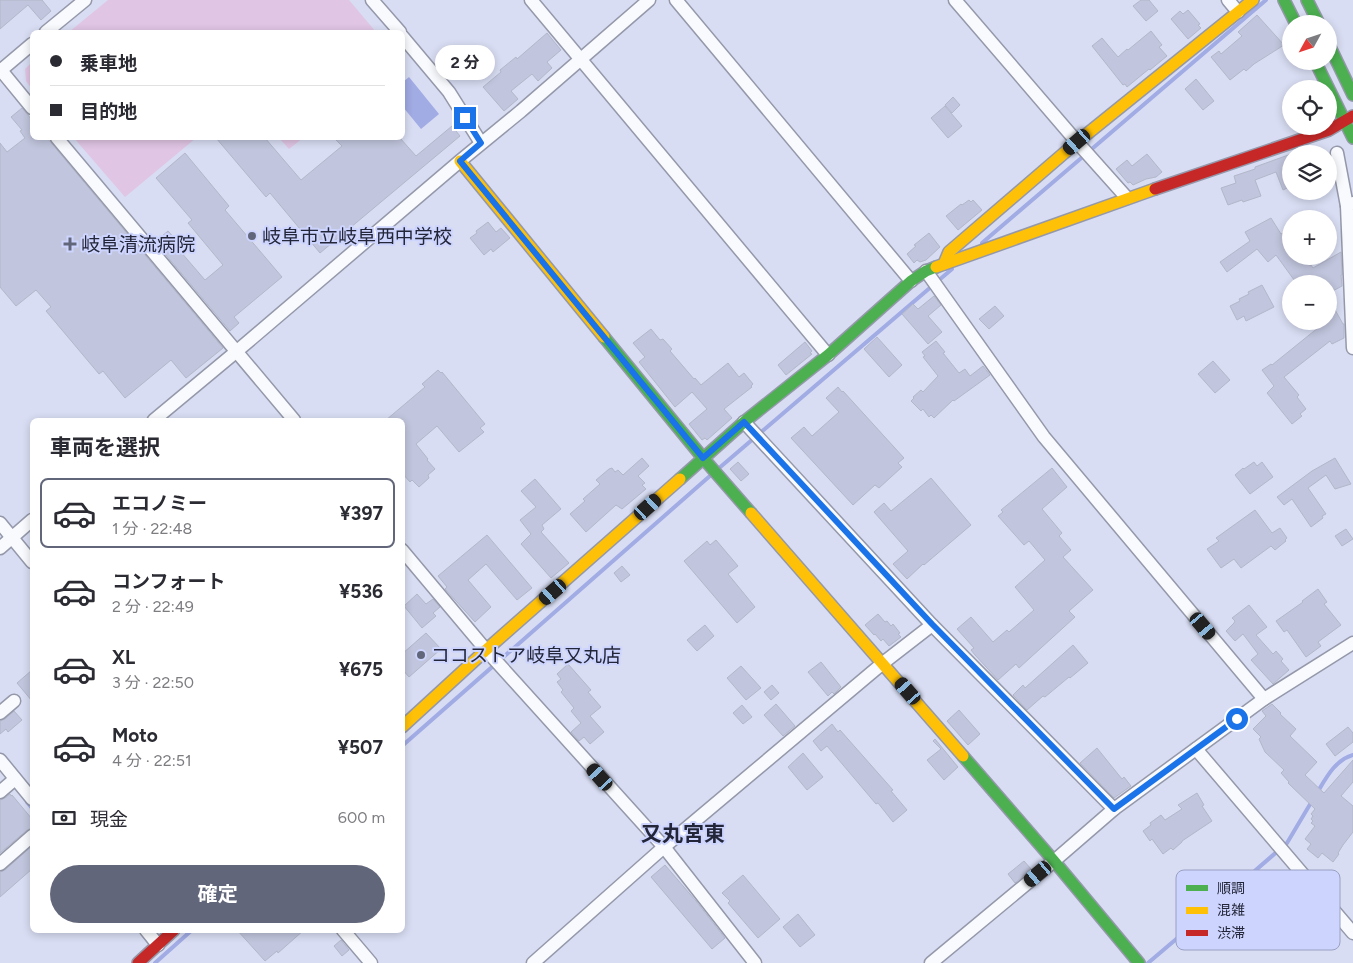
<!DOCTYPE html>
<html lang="ja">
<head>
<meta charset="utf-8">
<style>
	body { margin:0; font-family:Figtree,"Noto Sans JP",sans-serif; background:#f2f2f3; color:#2b2b33; height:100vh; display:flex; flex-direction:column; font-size:19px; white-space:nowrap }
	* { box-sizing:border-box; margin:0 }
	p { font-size:16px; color:#7c7c81 }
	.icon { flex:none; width:28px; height:28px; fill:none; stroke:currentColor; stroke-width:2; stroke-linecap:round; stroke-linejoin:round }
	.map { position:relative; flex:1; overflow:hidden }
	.panel { position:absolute; left:30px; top:418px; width:375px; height:515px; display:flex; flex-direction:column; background:#fff; border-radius:8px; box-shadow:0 2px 8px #0003 }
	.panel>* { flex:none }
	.hud { position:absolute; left:30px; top:30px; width:375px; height:110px; border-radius:8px; box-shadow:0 2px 8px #0003; display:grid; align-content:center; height:110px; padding:0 20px; background:#fff }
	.needle { width:32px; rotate:230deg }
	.tools { position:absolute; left:1282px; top:15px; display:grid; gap:10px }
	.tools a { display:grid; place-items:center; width:55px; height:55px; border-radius:50%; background:#fff; box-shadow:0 2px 8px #0003; font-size:25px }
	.end { position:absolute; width:22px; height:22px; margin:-11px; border:6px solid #1a73e8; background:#fff; box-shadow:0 0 0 2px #fff }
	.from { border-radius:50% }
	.bubble { position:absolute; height:35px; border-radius:18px; background:#fff; box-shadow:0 2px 8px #0003; font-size:16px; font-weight:700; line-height:35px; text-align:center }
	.car { position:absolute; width:15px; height:30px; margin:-15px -8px; border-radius:6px; box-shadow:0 0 4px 1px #0007; background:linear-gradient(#222 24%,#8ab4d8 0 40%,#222 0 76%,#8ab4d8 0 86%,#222 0) }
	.hud b { display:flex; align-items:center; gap:18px; height:48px; font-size:19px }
	.hud b+b { border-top:1px solid #e1e1e2 }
	.hud i { width:12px; height:12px; background:#2b2b33 }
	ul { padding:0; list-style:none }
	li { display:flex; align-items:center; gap:15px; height:70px; margin:0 10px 8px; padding:0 10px; border:2px solid transparent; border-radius:8px }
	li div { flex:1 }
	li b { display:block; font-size:19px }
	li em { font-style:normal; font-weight:700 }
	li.selected { border-color:#62667a }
	li>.icon { width:45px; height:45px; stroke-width:1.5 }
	h2 { padding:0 20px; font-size:22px; line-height:60px }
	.pay { display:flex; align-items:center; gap:12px; height:55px; padding:0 20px; font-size:19px }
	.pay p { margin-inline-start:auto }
	.button { display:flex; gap:10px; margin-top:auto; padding:10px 20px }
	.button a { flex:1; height:58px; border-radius:30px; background:#62667a; color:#fff; font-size:20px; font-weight:700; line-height:58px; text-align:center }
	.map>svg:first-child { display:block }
</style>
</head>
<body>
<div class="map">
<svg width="1353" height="963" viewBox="0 0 1353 963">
	<rect width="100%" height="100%" fill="#d8ddf3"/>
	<g fill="#e0c5e4">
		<path d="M 108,0 L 349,0 L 376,32 L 69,32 Z"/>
		<path d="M 32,62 L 32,89 L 26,81 L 25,69 Z"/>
		<path d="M 74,138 L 196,138 L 125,197 Z"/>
		<path d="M 279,138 L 303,138 L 289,149 Z"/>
	</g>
	<path fill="#a1abe4" d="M 409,77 L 439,114 L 421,129 L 403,107 L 403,82 Z"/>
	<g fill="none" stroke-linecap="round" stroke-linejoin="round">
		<g stroke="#a1abe4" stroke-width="4">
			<path d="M 982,243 L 1266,0"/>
			<path d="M 718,469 L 952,269"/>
			<path d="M 402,746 L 711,475"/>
			<path d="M 1317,793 C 1326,778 1335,760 1353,755"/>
			<path d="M 27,802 L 32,808"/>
			<path d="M 1212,908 L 1287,843 L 1312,801"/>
			<path d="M 155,963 L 192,930"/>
			<path d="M 1148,963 L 1207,913"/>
		</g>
	</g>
	<g fill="#c1c5dd" stroke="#b3b7ca">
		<path d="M 0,0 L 42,0 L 51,11 L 41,20 L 28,5 L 0,29 Z"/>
		<path d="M 1141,0 L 1149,0 L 1158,11 L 1146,21 L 1133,6 Z"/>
		<path d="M 1188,10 L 1200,24 L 1198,25 L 1201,28 L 1188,39 L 1171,19 L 1180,11 L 1183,14 Z"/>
		<path d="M 1257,15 L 1284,45 L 1254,64 L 1246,71 L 1244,69 L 1230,80 L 1211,57 L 1219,51 L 1221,54 L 1242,36 L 1238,32 Z"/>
		<path d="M 1151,31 L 1162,45 L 1159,47 L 1167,56 L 1150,70 L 1149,69 L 1127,87 L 1125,84 L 1123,85 L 1092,46 L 1102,38 L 1118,57 L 1127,49 L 1128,50 Z"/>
		<path d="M 547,33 L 561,50 L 547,62 L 552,68 L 538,81 L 532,74 L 511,91 L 518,99 L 504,111 L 483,87 L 501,72 L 500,70 L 516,57 L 517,59 Z"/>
		<path d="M 1196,79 L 1214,101 L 1203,110 L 1185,89 Z"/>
		<path d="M 953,97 L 960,105 L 952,113 L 945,105 Z"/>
		<path d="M 945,106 L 962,126 L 948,138 L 931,118 Z"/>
		<path d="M 22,108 L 32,120 L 32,138 L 47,138 L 223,348 L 186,378 L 171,360 L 125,398 L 103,371 L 99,374 L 46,311 L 51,307 L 36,290 L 16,306 L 0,287 L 0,143 L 7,152 L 25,138 L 20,131 L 22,130 L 11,117 Z"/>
		<path d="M 452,126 L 460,136 L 320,253 L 270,193 L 266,197 L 216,138 L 265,138 L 301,180 L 342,146 L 334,138 L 400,138 L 416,156 Z"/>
		<path d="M 185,153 L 229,206 L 225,210 L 282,277 L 234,317 L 239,323 L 230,331 L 155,242 L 168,231 L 177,241 L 174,244 L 205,280 L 223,265 L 188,223 L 192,220 L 156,178 Z"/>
		<path d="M 1147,154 L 1162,172 L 1156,177 L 1146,179 L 1133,185 L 1130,182 L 1128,183 L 1116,169 L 1127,160 L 1132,166 Z"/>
		<path d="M 1291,154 L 1291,186 L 1283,190 L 1276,172 L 1255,180 L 1261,196 L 1243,202 L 1242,200 L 1228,205 L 1221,188 L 1236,183 L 1234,176 L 1255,169 L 1255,167 Z"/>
		<path d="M 969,200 L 971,202 L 973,200 L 982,210 L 958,230 L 946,216 L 961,204 L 962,205 Z"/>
		<path d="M 1271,218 L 1281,234 L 1291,228 L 1291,256 L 1303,256 L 1310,266 L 1311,265 L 1313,268 L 1341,252 L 1342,275 L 1341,275 L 1342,286 L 1329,293 L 1329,284 L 1297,284 L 1276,255 L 1268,262 L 1257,249 L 1227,272 L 1220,262 L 1250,241 L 1245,232 Z"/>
		<path d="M 488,222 L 496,232 L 501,228 L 510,238 L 493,252 L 491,249 L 484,255 L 470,238 L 477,233 L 476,231 Z"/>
		<path d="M 929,233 L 940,247 L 926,260 L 920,262 L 917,260 L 914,263 L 907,254 L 916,246 L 914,245 Z"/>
		<path d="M 1262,285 L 1274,307 L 1246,321 L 1244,316 L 1237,320 L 1230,306 L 1240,301 L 1239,299 L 1249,294 L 1248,292 Z"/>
		<path d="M 934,296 L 941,305 L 928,316 L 942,332 L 928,344 L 902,314 L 913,304 L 918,309 Z"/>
		<path d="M 1329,299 L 1343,324 L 1344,324 L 1344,338 L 1332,344 L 1330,341 L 1284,377 L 1299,395 L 1297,397 L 1306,409 L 1300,414 L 1302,416 L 1292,424 L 1267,393 L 1274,386 L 1262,370 L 1271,364 L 1272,365 L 1319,327 L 1316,321 L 1329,321 Z"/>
		<path d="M 995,306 L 1004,316 L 989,329 L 979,319 Z"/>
		<path d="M 651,329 L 660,340 L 663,339 L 672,349 L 670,351 L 694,379 L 695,378 L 701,385 L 728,363 L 739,377 L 744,373 L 753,384 L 751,386 L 752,387 L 724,409 L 732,418 L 707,440 L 705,438 L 702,440 L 689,424 L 707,409 L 692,392 L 675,407 L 639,362 L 645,357 L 633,343 Z"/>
		<path d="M 877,337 L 902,365 L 889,377 L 864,349 Z"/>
		<path d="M 936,341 L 945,352 L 943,353 L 959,373 L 965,369 L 970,376 L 983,366 L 990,375 L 954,401 L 953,400 L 934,418 L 931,415 L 929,417 L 923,409 L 921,411 L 911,401 L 914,398 L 913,397 L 921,390 L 923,392 L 938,376 L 923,357 L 925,356 L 922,352 Z"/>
		<path d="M 805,342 L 812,351 L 810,353 L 812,354 L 786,375 L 778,365 Z"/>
		<path d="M 1213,361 L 1230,380 L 1215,393 L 1198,374 Z"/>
		<path d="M 438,370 L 441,373 L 442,372 L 485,424 L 480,428 L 484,432 L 459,452 L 437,426 L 416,444 L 428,459 L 427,460 L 435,469 L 428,475 L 429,478 L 419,487 L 412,480 L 410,482 L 402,473 L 402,420 L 386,420 L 425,387 L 422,384 Z"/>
		<path d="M 838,387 L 842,392 L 843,391 L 904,458 L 898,463 L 902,467 L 879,488 L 875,485 L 853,505 L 791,438 L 804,427 L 812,436 L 839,412 L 826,398 Z"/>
		<path d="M 642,458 L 649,466 L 638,476 L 645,483 L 642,485 L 646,489 L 622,509 L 616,505 L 586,532 L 570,514 L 585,501 L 583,499 L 600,484 L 596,480 L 609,469 L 612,468 L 615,472 L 618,470 L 623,475 Z"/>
		<path d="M 1335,458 L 1351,484 L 1335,489 L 1326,475 L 1308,488 L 1326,514 L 1322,516 L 1323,518 L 1311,527 L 1292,499 L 1284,505 L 1277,497 L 1312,471 Z"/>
		<path d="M 738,462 L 749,474 L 741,481 L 730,469 Z"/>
		<path d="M 1254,462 L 1257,466 L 1262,462 L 1273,477 L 1250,494 L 1235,475 L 1243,468 L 1244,469 Z"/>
		<path d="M 1052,468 L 1067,487 L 1042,509 L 1062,533 L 1059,536 L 1071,550 L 1063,557 L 1093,590 L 1069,611 L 1075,617 L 1019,668 L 1016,664 L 998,680 L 975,655 L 971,650 L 974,648 L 957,629 L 971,617 L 993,642 L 1007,630 L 1009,632 L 1034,610 L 1015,587 L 1045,560 L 1029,541 L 1024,545 L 998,516 L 1003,512 L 1001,510 Z"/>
		<path d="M 931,478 L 971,525 L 924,565 L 923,564 L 907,579 L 893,564 L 908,551 L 874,512 L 884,503 L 891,511 Z"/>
		<path d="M 535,479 L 561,509 L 542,525 L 544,529 L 541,532 L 569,563 L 551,578 L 521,544 L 531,534 L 520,520 L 536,507 L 521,491 Z"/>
		<path d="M 1255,510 L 1272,533 L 1280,528 L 1287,538 L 1285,540 L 1286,541 L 1275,550 L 1271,546 L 1241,568 L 1234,559 L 1221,568 L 1207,549 L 1219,541 L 1216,538 Z"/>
		<path d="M 1346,529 L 1353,539 L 1342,546 L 1335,536 Z"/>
		<path d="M 487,535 L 532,588 L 517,600 L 486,564 L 468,580 L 491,607 L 475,622 L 445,589 L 447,587 L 438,576 Z"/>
		<path d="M 716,540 L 738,566 L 728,574 L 755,607 L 737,623 L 684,561 L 707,541 L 710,545 Z"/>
		<path d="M 622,566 L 630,575 L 621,582 L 614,573 Z"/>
		<path d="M 1318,589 L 1327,602 L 1324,604 L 1341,625 L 1318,642 L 1321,646 L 1306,657 L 1287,630 L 1284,632 L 1276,621 L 1303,602 L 1302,601 Z"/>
		<path d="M 417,594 L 426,604 L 433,599 L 440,607 L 433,613 L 436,616 L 422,628 L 404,606 Z"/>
		<path d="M 1249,605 L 1267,627 L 1256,635 L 1273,654 L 1276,651 L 1283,659 L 1281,661 L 1289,670 L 1273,684 L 1251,660 L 1258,654 L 1243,634 L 1235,641 L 1226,631 L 1234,623 L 1235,621 L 1232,618 Z"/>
		<path d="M 878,614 L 885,622 L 887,621 L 891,626 L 893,624 L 900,633 L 898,634 L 901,637 L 889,646 L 883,639 L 881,641 L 875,634 L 874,635 L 865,625 Z"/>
		<path d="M 705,625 L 714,636 L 697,651 L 687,640 Z"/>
		<path d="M 426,633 L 441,649 L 409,677 L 402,669 L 402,654 Z"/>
		<path d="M 1073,645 L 1088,663 L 1070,678 L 1069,677 L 1045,697 L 1043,696 L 1027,710 L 1013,695 L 1023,685 L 1025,688 Z"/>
		<path d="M 821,662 L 841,687 L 834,694 L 832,692 L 828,696 L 808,672 Z"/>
		<path d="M 568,664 L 591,690 L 588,692 L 601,707 L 590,716 L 604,732 L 590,744 L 584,737 L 579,741 L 571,732 L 581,723 L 571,711 L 574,708 L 561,692 L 563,690 L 557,682 L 561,679 L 557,674 Z"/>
		<path d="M 741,666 L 761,688 L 746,700 L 727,678 Z"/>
		<path d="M 32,670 L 32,701 L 17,683 Z"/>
		<path d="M 772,685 L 779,693 L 771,700 L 764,692 Z"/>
		<path d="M 776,704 L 795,726 L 783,736 L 764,715 Z"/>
		<path d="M 1272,704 L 1281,713 L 1280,714 L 1296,729 L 1290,736 L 1317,762 L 1305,775 L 1324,793 L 1353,760 L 1353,782 L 1341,796 L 1353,806 L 1353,832 L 1343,845 L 1338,853 L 1339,854 L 1333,862 L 1322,853 L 1318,858 L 1307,849 L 1311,844 L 1305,839 L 1315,826 L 1311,823 L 1313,821 L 1311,819 L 1313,816 L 1311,814 L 1315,809 L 1288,783 L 1289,782 L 1281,773 L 1284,770 L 1265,752 L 1259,739 L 1261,737 L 1253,729 L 1266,716 L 1262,711 Z"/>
		<path d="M 742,705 L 752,717 L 743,724 L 733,713 Z"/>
		<path d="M 959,710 L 980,734 L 968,745 L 947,721 Z"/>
		<path d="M 14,711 L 22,720 L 8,732 L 6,729 L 0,734 L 0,721 L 5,719 Z"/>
		<path d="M 832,724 L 838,732 L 840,730 L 893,790 L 891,791 L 907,810 L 893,822 L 878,803 L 876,804 L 827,746 L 821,751 L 813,741 Z"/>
		<path d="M 1348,727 L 1353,733 L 1353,742 L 1335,756 L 1326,744 Z"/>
		<path d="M 935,739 L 958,767 L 944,780 L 927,760 L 941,749 L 933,741 Z"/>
		<path d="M 1097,748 L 1122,779 L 1124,777 L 1131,786 L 1114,798 L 1080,763 Z"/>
		<path d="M 803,753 L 823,777 L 807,790 L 788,767 Z"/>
		<path d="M 1197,793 L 1204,805 L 1202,806 L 1212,821 L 1182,841 L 1182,842 L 1173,850 L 1171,848 L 1163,854 L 1152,839 L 1150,841 L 1143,831 L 1151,825 L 1150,823 L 1161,815 L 1165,820 L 1182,809 L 1178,805 Z"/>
		<path d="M 10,794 L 11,796 L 12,795 L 32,819 L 32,828 L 27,830 L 0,853 L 0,800 L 5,798 Z"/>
		<path d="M 32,846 L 32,869 L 0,897 L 0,872 L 5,870 Z"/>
		<path d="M 1024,861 L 1031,869 L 1015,883 L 1008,874 Z"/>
		<path d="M 665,865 L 696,901 L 725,938 L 712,949 L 651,877 Z"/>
		<path d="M 743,875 L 780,919 L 758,938 L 728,903 L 730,901 L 722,893 Z"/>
		<path d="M 798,914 L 815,935 L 800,947 L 783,927 Z"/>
		<path d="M 237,930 L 304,930 L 278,953 L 277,951 L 265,961 Z"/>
		<path d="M 341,940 L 349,950 L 342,956 L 334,946 Z"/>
	</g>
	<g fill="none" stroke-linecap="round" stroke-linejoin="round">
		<defs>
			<g id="street">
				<path d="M 372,0 L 400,32"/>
				<path d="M 531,0 L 828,355"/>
				<path d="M 676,0 L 911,281"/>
				<path d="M 955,0 L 1077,142 L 1127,198"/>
				<path d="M 1228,0 L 1238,12"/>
				<path d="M 46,32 L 85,0"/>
				<path d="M 402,36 L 449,92 L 481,143"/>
				<path d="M 0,69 L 32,108"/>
				<path d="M 0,71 L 32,44"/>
				<path d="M 57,138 L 294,420"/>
				<path d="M 1337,153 L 1347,206"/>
				<path d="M 1353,203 L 1347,206 L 1353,348"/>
				<path d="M 926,271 L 1044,437 L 1264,699"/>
				<path d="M 154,420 L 237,351 L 460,161 L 521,111 L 649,0"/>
				<path d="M 744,422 L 932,625 L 1114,809"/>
				<path d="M 0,523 L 32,562"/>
				<path d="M 0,548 L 32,520"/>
				<path d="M 402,550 L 486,650 L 664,847 L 755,963"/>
				<path d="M 0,713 L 14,701"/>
				<path d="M 1196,749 L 1353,933"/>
				<path d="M 0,760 L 32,799"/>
				<path d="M 0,792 L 15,779"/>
				<path d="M 0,864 L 32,836"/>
				<path d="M 146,930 L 158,945"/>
				<path d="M 343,930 L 371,963"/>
				<path d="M 533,963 L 664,847 L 883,663 L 932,625"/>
				<path d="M 931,963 L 1054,861 L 1114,809 L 1264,699 L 1353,643"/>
			</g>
			<g id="fast">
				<path d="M 1284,0 L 1296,24"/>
				<path d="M 1307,0 L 1319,24"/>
				<path d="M 1329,45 L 1353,95"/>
				<path d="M 1315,61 L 1353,138"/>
				<path d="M 604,337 L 703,458 L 751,513"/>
				<path d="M 680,479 L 744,422 L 828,355 L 911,281 L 926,271 L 936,267"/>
				<path d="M 963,756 L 1054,861 L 1139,963"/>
			</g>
			<g id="slow">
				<path d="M 460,161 L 604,337"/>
				<path d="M 944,264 L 949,252 L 1077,142 L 1253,0"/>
				<path d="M 936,267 L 1155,189"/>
				<path d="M 751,513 L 963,756"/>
				<path d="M 402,727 L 486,650 L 680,479"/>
			</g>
			<g id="jam">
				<path d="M 1155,189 L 1329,130 L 1353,116"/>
				<path d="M 138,963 L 174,930"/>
			</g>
		</defs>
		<use href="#street" stroke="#9498aa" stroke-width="15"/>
		<use href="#fast" stroke="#9498aa" stroke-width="14"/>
		<use href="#slow" stroke="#9498aa" stroke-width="14"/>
		<use href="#jam" stroke="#9498aa" stroke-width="14"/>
		<use href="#street" stroke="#f9fafd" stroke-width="12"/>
		<use href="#fast" stroke="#4caf50" stroke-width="11"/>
		<use href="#slow" stroke="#ffc107" stroke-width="11"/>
		<use href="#jam" stroke="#c62828" stroke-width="11"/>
	</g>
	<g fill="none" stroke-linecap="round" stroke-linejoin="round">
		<path stroke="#1a73e8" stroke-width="6" d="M 465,118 L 481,143 L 460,161 L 703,458 L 744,422 L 932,624 L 1114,809 L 1237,719"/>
	</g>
	<g fill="#62667a" stroke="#cdd5fe" stroke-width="2">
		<circle cx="252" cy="236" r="5"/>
		<path d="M67.5 236.5h5v5h5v5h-5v5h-5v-5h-5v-5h5z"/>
		<circle cx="421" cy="655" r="5"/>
	</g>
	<g text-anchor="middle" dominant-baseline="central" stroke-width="4" stroke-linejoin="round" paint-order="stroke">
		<g font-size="19" fill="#232639" stroke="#cdd5fe" text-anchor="start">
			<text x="262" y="236">岐阜市立岐阜西中学校</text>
			<text x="81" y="244">岐阜清流病院</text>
			<text x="431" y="655">ココストア岐阜又丸店</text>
		</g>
		<g font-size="21" font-weight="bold" fill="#232639" stroke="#cdd5fe">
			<text x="683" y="833">又丸宮東</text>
		</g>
	</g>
	<rect x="1176" y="870" width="164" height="80" rx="8" fill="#cdd5fe" stroke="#9aa0c3" stroke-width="1"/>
	<rect x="1186" y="885" width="22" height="6" fill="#4caf50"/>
	<rect x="1186" y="907" width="22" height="7" fill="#ffc107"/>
	<rect x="1186" y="930" width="22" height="6" fill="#c62828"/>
	<g font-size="14" fill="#232639">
		<text x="1217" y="893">順調</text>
		<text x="1217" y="915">混雑</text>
		<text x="1217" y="938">渋滞</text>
	</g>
</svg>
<div class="tools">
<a><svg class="needle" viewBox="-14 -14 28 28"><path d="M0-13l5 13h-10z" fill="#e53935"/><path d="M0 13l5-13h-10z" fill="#7c7c81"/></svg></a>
<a><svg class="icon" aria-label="locate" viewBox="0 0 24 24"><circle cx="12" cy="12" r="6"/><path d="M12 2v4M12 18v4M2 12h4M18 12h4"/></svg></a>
<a><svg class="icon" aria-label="layers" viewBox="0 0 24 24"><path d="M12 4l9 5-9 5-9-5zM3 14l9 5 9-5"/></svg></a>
<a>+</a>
<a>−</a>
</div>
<i class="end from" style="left:1237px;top:719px"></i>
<i class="end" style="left:465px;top:118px"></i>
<div class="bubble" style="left:435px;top:45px;width:60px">2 分</div>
<i class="car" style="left:1077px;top:142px;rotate:229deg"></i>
<i class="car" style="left:648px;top:507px;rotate:48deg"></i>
<i class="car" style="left:553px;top:592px;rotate:229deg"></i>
<i class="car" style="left:1203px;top:626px;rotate:140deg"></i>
<i class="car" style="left:908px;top:691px;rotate:319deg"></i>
<i class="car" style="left:600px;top:777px;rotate:318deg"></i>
<i class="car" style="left:1038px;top:874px;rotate:230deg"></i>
<div class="hud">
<b><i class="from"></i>乗車地</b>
<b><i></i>目的地</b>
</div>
<section class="panel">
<h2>車両を選択</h2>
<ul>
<li class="selected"><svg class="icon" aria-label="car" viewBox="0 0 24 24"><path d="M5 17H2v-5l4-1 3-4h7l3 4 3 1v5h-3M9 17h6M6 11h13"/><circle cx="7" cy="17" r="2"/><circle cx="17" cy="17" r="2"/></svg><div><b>エコノミー</b><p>1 分 · 22:48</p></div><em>¥397</em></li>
<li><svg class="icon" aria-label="car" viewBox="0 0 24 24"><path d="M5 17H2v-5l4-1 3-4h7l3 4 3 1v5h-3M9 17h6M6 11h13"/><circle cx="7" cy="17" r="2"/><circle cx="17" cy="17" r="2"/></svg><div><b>コンフォート</b><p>2 分 · 22:49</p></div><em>¥536</em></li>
<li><svg class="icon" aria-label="car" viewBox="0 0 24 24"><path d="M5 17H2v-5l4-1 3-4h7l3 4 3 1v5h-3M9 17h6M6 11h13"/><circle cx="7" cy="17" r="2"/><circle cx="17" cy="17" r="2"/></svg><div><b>XL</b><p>3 分 · 22:50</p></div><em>¥675</em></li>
<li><svg class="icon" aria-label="car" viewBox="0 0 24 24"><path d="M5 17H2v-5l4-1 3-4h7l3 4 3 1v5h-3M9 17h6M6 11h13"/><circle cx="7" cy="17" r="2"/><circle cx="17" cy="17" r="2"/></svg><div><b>Moto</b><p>4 分 · 22:51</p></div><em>¥507</em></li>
</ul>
<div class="pay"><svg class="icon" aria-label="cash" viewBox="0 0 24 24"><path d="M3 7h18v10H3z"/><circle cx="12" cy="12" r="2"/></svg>現金<p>600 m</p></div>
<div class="button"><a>確定</a></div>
</section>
</div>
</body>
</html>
